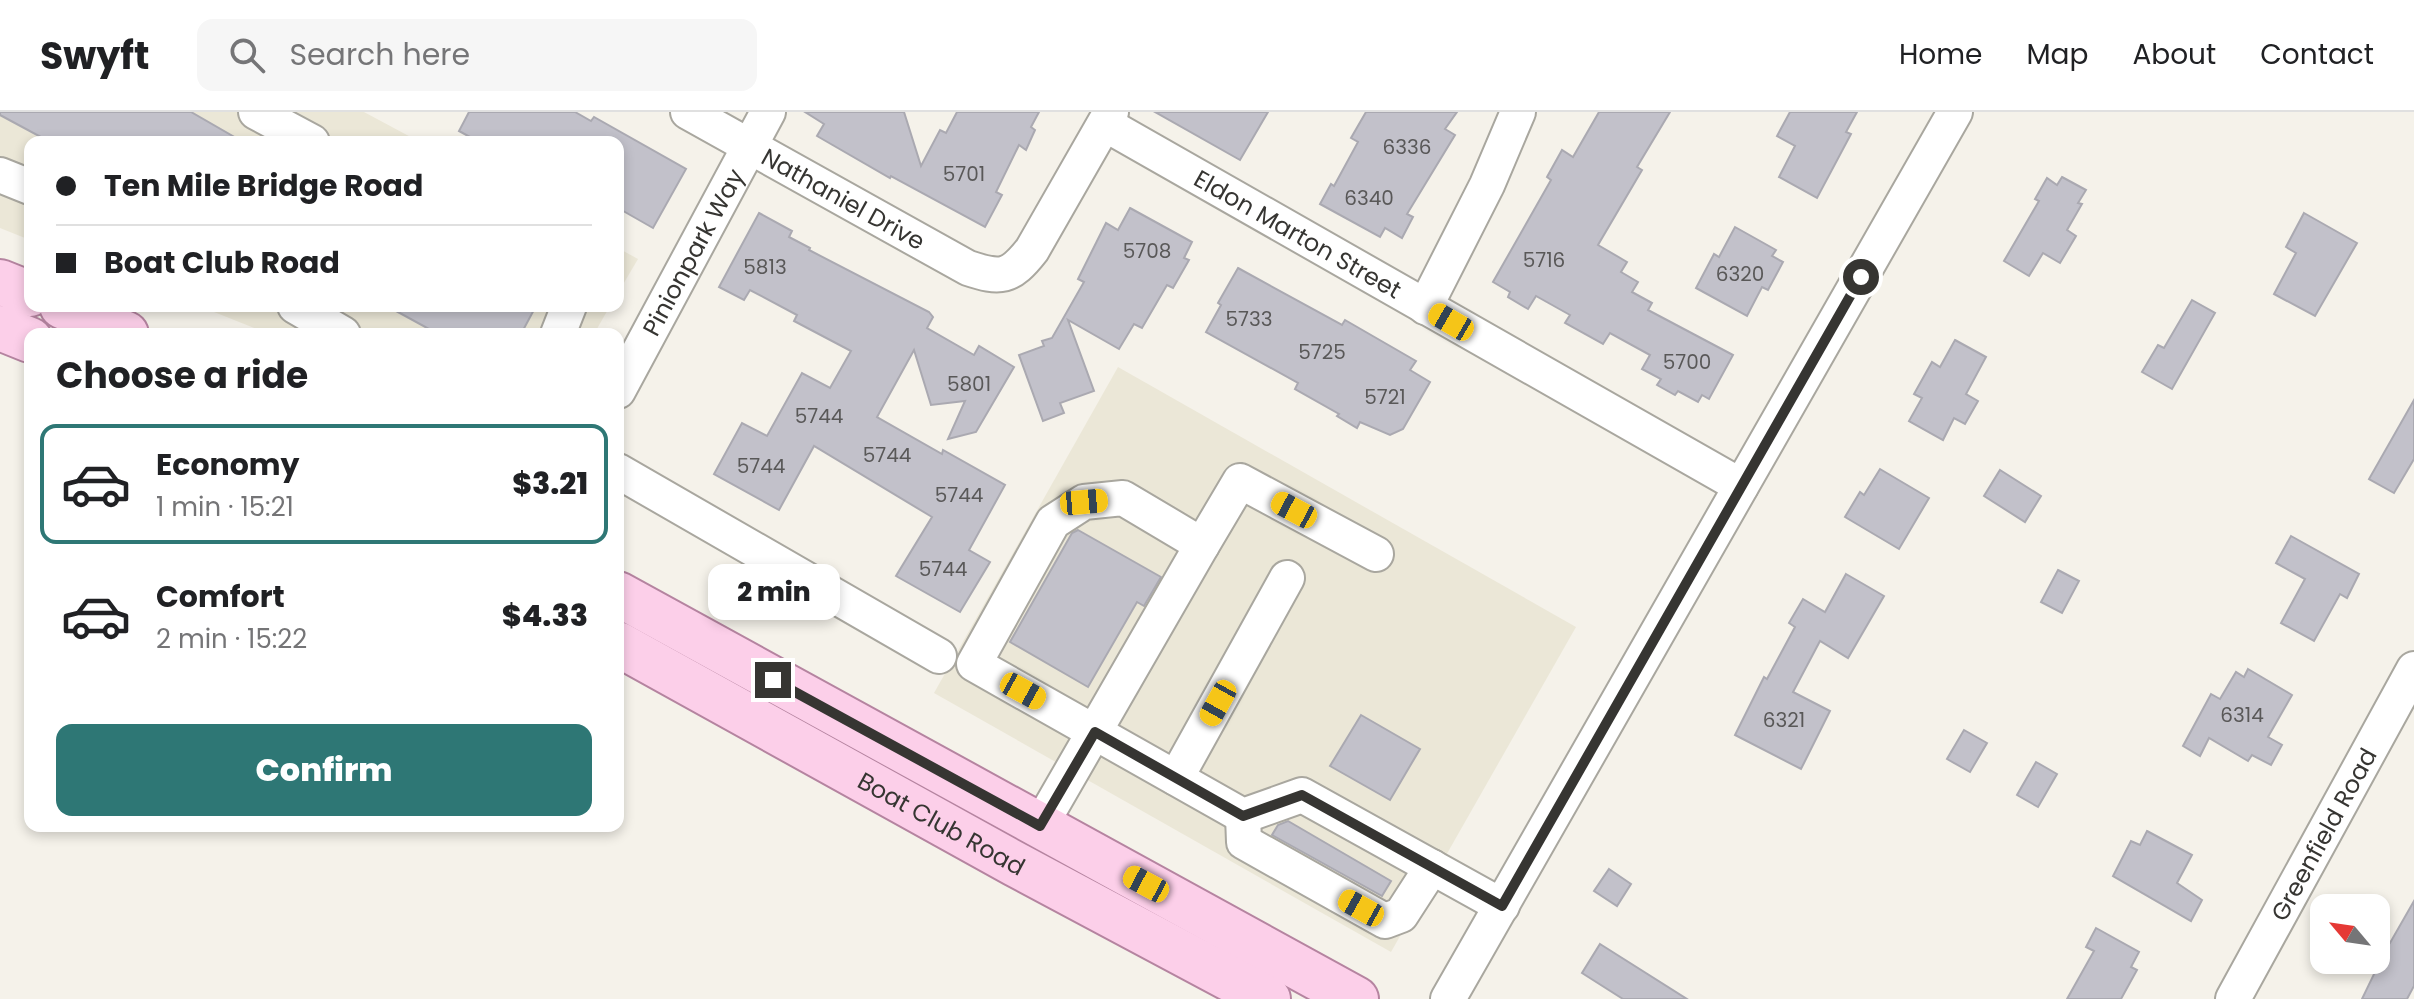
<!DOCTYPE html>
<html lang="en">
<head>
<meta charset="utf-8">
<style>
	body { margin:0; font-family:Poppins,sans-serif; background:#f6f6f6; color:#202124; height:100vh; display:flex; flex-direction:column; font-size:30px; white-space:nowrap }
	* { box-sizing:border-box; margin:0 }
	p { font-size:26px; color:#757577 }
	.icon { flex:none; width:44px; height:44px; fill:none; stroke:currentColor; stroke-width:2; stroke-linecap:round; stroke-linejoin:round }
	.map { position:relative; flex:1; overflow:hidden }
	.sheet { position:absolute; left:24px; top:216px; width:600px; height:504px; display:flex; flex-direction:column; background:#fff; border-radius:16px; box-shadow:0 4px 12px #0003 }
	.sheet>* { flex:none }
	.hud { position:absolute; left:24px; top:24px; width:600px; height:176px; border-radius:16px; box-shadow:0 4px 12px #0003; display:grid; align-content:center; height:176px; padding:0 32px; background:#fff }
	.needle { width:52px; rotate:299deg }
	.fabs { position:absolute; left:2310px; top:782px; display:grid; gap:16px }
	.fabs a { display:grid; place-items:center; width:80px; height:80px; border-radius:16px; background:#fff; box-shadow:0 4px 12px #0003; font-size:40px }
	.end { position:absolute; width:36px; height:36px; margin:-18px; border:10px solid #363532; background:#fff; box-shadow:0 0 0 4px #fff }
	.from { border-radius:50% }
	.bubble { position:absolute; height:56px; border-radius:16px; background:#fff; box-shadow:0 4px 12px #0003; font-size:26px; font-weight:800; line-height:56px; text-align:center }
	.car { position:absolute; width:24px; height:48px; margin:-24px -12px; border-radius:10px; box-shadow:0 0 6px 2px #0007; background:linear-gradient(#f5c518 24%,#345 0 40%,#f5c518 0 76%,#345 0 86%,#f5c518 0) }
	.hud b { display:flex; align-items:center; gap:28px; height:76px; font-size:30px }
	.hud b+b { border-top:2px solid #e0e0e0 }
	.hud i { width:20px; height:20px; background:#202124 }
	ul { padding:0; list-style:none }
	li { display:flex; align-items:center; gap:24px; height:120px; margin:0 16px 12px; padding:0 16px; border:4px solid transparent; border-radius:16px }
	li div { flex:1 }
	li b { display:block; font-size:30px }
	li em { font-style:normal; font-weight:800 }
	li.current { border-color:#2e7775 }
	li>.icon { width:72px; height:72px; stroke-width:1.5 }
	h2 { padding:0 32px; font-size:36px; line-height:96px }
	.button { display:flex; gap:16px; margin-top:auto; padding:16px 32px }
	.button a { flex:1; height:92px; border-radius:16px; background:#2e7775; color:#fff; font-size:32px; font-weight:800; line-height:92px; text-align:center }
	header { display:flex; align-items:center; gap:48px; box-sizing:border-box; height:112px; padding:0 40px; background:#fff; border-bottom:2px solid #e0e0e0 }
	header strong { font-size:38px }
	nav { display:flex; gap:44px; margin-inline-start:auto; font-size:28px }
	.search { width:560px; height:72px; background:#f6f6f6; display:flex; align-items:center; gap:20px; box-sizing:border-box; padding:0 28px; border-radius:16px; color:#757577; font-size:30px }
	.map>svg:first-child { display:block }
</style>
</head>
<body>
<header>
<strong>Swyft</strong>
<div class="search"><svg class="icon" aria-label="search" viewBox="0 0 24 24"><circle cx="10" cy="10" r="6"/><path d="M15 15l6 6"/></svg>Search here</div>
<nav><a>Home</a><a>Map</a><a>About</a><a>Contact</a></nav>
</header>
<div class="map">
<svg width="2414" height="887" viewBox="0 0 2414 887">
	<rect width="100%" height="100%" fill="#f5f2ea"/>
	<g fill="#ebe7d7">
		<path d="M 0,0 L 364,0 L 420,30 L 30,30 L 30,128 L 0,116 Z"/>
		<path d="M 618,136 L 638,147 L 618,181 Z"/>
		<path d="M 199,194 L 610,194 L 594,222 L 269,222 Z"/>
		<path d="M 1118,255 L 1576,515 L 1391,840 L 934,581 Z"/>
	</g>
	<g fill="#c2c1ca" stroke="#aaa9b1" stroke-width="2">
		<path d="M 0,0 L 191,0 L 243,30 L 50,30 L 0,3 Z"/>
		<path d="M 469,0 L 575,0 L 591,9 L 594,5 L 686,57 L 653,116 L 618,96 L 618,30 L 479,30 L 459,19 Z"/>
		<path d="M 805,0 L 904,0 L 921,54 L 940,18 L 946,21 L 957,0 L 1039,0 L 1031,15 L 1035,18 L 1026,38 L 1019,33 L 996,80 L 1002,83 L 985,115 L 891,64 L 890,66 L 817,24 L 824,12 Z"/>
		<path d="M 1155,0 L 1268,0 L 1240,48 Z"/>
		<path d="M 1366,0 L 1457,0 L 1445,17 L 1455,23 L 1407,102 L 1413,105 L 1402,126 L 1385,116 L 1380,125 L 1320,92 L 1331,72 L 1334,74 L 1358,30 L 1351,26 Z"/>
		<path d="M 1599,0 L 1670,0 L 1637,55 L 1642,58 L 1598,133 L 1627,150 L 1621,160 L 1638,170 L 1632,180 L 1652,191 L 1648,198 L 1733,243 L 1709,287 L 1702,283 L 1698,290 L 1678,279 L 1675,283 L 1657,273 L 1661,267 L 1642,257 L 1650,243 L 1610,221 L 1603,232 L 1565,211 L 1570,203 L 1536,184 L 1528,197 L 1508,185 L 1510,180 L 1493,170 L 1551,68 L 1547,65 L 1562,38 L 1573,45 Z"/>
		<path d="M 1790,0 L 1857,0 L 1846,20 L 1851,22 L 1817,86 L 1779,65 L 1795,34 L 1777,24 Z"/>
		<path d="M 2062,65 L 2086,78 L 2078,91 L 2082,92 L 2067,118 L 2076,124 L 2060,151 L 2043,141 L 2029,164 L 2004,149 L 2039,89 L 2035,87 L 2047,66 L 2057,73 Z"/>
		<path d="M 1130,96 L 1192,130 L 1184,146 L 1189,148 L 1173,176 L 1167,173 L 1142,216 L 1134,212 L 1119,237 L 1068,208 L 1094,279 L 1060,291 L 1064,301 L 1043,309 L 1019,243 L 1044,234 L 1042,229 L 1052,226 L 1084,170 L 1078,167 L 1106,111 L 1118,118 Z"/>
		<path d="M 759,101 L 792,119 L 789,125 L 810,136 L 809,138 L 929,200 L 933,205 L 927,216 L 974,243 L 979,234 L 1014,255 L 976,320 L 948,327 L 965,289 L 931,293 L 914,238 L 877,305 L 942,342 L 943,338 L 1005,373 L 969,438 L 990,450 L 960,500 L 896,464 L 932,405 L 814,334 L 779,398 L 714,362 L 742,311 L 767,324 L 802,261 L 830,276 L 851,239 L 794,209 L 797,203 L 750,178 L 744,188 L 719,175 Z"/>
		<path d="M 2304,101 L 2357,131 L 2315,204 L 2274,182 L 2296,141 L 2286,135 Z"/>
		<path d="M 1735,115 L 1776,138 L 1772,144 L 1783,150 L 1768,178 L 1762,175 L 1747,204 L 1696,176 L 1714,142 L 1719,145 Z"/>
		<path d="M 1238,156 L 1342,213 L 1345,208 L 1416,249 L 1410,258 L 1430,270 L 1403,317 L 1390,323 L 1360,310 L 1357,316 L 1337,304 L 1339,302 L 1295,277 L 1298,271 L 1206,220 L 1221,193 L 1218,191 Z"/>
		<path d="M 2192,188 L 2215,201 L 2172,277 L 2142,260 L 2158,233 L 2164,236 Z"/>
		<path d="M 387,194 L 536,194 L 521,222 L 438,222 Z"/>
		<path d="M 1955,228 L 1986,245 L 1966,282 L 1978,289 L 1965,312 L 1954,306 L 1943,328 L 1909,309 L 1922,286 L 1914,282 L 1932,250 L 1940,255 Z"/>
		<path d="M 2414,288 L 2414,347 L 2394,381 L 2369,367 Z"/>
		<path d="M 1880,357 L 1929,386 L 1899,437 L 1845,405 L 1860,380 L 1864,383 Z"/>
		<path d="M 2000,358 L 2041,384 L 2025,410 L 1984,384 Z"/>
		<path d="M 1078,418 L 1161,465 L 1144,494 L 1137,490 L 1088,575 L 1010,530 L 1072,421 Z"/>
		<path d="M 2291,424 L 2359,462 L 2347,486 L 2340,482 L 2314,529 L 2281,511 L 2305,467 L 2276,451 Z"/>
		<path d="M 2058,458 L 2079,469 L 2062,501 L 2041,490 Z"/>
		<path d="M 1846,462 L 1884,484 L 1848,546 L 1820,529 L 1793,580 L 1830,599 L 1801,657 L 1735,623 L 1764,565 L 1767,567 L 1795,515 L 1789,511 L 1803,487 L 1825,500 Z"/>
		<path d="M 2248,557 L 2292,583 L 2268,625 L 2282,633 L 2271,653 L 2252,643 L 2248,649 L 2209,626 L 2200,644 L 2183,634 L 2211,582 L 2220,587 L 2236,560 L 2244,565 Z"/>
		<path d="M 1361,603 L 1420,637 L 1390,688 L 1330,654 Z"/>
		<path d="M 1964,618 L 1987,631 L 1970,660 L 1947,647 Z"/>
		<path d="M 2036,650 L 2057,662 L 2038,695 L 2017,683 Z"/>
		<path d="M 1288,709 L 1391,769 L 1382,784 L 1272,723 L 1278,713 Z"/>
		<path d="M 2147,719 L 2192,743 L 2177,771 L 2202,788 L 2191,809 L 2113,764 L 2131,729 L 2140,733 Z"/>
		<path d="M 1609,757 L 1631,772 L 1617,794 L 1594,779 Z"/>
		<path d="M 2414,789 L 2414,874 L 2407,887 L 2362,887 L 2377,856 L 2372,853 L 2386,829 L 2390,831 Z"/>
		<path d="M 2096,816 L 2139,840 L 2131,855 L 2137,858 L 2121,887 L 2067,887 L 2094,839 L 2086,835 Z"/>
		<path d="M 1600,832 L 1687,887 L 1623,887 L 1582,861 Z"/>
	</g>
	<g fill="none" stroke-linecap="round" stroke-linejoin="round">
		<defs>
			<g id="minor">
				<path d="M 256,0 L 312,30"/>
				<path id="s1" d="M 688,0 L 968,156 C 1001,167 1010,166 1032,138 L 1111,0"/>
				<path id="s2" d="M 1105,12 L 1741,374"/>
				<path d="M 0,63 L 30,75"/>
				<path d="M 295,194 L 343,222"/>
				<path d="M 1425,195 L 1487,73 L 1518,0"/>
				<path d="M 558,222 L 569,194"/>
				<path id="s3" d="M 618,279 L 768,0"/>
				<path d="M 618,359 L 939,544"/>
				<path d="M 1376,442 L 1240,369 L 1202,433 L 1123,386 L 1084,390 L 1053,410 L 974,552 L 1243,704 L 1302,683 L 1502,794"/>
				<path d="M 1176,666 L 1287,466"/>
				<path d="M 1243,704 L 1244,730 L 1385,809 L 1401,803 L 1432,755"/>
				<path d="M 1040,714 L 1202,433"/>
				<path d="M 1448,887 L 1955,0"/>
				<path id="s4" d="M 2233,887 L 2414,557"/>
			</g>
			<g id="major">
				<path d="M 0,170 L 30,182"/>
				<path d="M 62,194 L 126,222"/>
				<path d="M 0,216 L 30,228"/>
				<path d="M 618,482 L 1356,887"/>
				<path id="s5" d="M 618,532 L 1015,752 L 1268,887"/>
			</g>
		</defs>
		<use href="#minor" stroke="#a9a79f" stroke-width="38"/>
		<use href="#major" stroke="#b584a0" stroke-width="48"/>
		<use href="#minor" stroke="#fff" stroke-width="34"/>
		<use href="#major" stroke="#fccfe9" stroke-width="44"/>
	</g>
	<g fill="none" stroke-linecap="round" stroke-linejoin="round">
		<path stroke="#363532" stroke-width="10" d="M 773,568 L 1040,714 L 1095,620 L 1243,704 L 1302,683 L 1502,794 L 1861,165"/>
	</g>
	<g text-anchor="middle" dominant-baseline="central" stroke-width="8" stroke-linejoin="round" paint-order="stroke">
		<g font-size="20" fill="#595858">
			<text x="1407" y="35">6336</text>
			<text x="964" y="62">5701</text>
			<text x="1369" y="86">6340</text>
			<text x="1147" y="139">5708</text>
			<text x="1544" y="148">5716</text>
			<text x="765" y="155">5813</text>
			<text x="1740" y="162">6320</text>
			<text x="1249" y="207">5733</text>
			<text x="1322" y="240">5725</text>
			<text x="1687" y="250">5700</text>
			<text x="969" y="272">5801</text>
			<text x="1385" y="285">5721</text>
			<text x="819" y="304">5744</text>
			<text x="887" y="343">5744</text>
			<text x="761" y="354">5744</text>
			<text x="959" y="383">5744</text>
			<text x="943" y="457">5744</text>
			<text x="2242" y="603">6314</text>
			<text x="1784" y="608">6321</text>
		</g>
		<g font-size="24" fill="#363532" stroke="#fff">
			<text stroke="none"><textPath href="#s1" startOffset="178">Nathaniel Drive</textPath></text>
			<text stroke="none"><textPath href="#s2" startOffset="222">Eldon Marton Street</textPath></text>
			<text stroke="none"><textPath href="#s3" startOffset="158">Pinionpark Way</textPath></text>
			<text stroke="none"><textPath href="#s5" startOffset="370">Boat Club Road</textPath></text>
			<text stroke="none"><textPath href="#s4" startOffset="188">Greenfield Road</textPath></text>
		</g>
	</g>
</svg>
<div class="fabs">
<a><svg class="needle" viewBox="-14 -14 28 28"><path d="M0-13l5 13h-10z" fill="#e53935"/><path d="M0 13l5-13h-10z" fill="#757577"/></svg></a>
</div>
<i class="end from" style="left:1861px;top:165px"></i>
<i class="end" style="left:773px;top:568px"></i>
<div class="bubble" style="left:708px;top:452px;width:132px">2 min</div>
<i class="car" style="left:1451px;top:210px;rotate:300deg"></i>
<i class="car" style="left:1084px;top:390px;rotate:85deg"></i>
<i class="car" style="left:1294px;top:398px;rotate:298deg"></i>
<i class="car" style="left:1023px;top:579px;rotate:119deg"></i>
<i class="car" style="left:1218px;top:591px;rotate:209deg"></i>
<i class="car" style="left:1146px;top:772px;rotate:298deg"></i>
<i class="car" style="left:1361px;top:796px;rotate:299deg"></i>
<div class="hud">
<b><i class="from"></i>Ten Mile Bridge Road</b>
<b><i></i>Boat Club Road</b>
</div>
<section class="sheet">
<h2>Choose a ride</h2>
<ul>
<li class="current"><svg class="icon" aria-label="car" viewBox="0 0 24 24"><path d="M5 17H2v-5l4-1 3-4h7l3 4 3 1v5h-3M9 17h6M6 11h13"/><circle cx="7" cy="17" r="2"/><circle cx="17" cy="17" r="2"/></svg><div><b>Economy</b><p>1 min · 15:21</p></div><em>$3.21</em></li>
<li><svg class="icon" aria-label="car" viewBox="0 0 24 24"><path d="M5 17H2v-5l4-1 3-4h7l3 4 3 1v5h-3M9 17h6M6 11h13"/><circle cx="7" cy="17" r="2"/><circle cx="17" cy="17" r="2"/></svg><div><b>Comfort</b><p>2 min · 15:22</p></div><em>$4.33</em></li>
</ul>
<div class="button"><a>Confirm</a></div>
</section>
</div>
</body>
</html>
